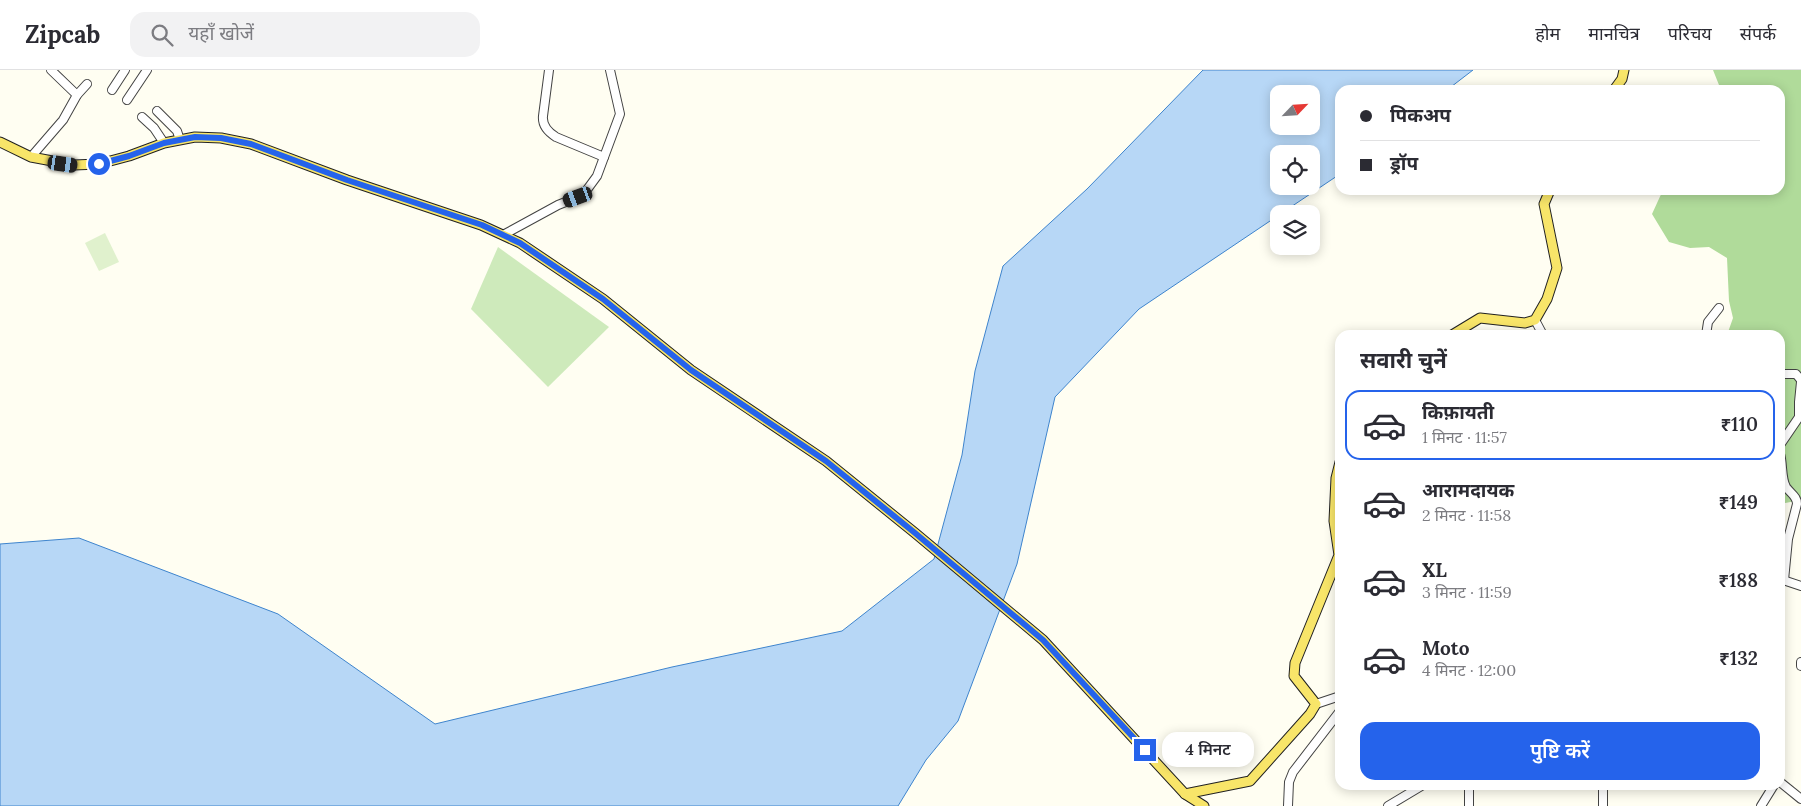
<!DOCTYPE html>
<html lang="hi">
<head>
<meta charset="utf-8">
<style>
	body { margin:0; font-family:Lora,"Noto Sans Devanagari",serif; background:#f2f2f3; color:#2b2b33; height:100vh; display:flex; flex-direction:column; font-size:19px; white-space:nowrap }
	* { box-sizing:border-box; margin:0 }
	p { font-size:16px; color:#7c7c81 }
	.icon { flex:none; width:28px; height:28px; fill:none; stroke:currentColor; stroke-width:2; stroke-linecap:round; stroke-linejoin:round }
	.map { position:relative; flex:1; overflow:hidden }
	.drawer { position:absolute; left:1335px; top:260px; width:450px; height:460px; display:flex; flex-direction:column; background:#fff; border-radius:15px; box-shadow:0 2px 12px #0003 }
	.drawer>* { flex:none }
	.banner { position:absolute; left:1335px; top:15px; width:450px; height:110px; border-radius:15px; box-shadow:0 2px 12px #0003; display:grid; align-content:center; height:110px; padding:0 25px; background:#fff }
	.needle { width:32px; rotate:65deg }
	.fabs { position:absolute; left:1270px; top:15px; display:grid; gap:10px }
	.fabs a { display:grid; place-items:center; width:50px; height:50px; border-radius:10px; background:#fff; box-shadow:0 2px 12px #0003; font-size:25px }
	.end { position:absolute; width:22px; height:22px; margin:-11px; border:6px solid #2563eb; background:#fff; box-shadow:0 0 0 2px #fff }
	.from { border-radius:50% }
	.bubble { position:absolute; height:35px; border-radius:15px; background:#fff; box-shadow:0 2px 12px #0003; font-size:16px; font-weight:600; line-height:35px; text-align:center }
	.car { position:absolute; width:15px; height:30px; margin:-15px -8px; border-radius:6px; box-shadow:0 0 4px 1px #0007; background:linear-gradient(#222 24%,#8ab4d8 0 40%,#222 0 76%,#8ab4d8 0 86%,#222 0) }
	.banner b { display:flex; align-items:center; gap:18px; height:48px; font-size:19px }
	.banner b+b { border-top:1px solid #e1e1e2 }
	.banner i { width:12px; height:12px; background:#2b2b33 }
	ul { padding:0; list-style:none }
	li { display:flex; align-items:center; gap:15px; height:70px; margin:0 10px 8px; padding:0 15px; border:2px solid transparent; border-radius:15px }
	li div { flex:1 }
	li b { display:block; font-size:19px }
	li em { font-style:normal; font-weight:600 }
	li.selected { border-color:#2563eb }
	li>.icon { width:45px; height:45px; stroke-width:1.5 }
	h2 { padding:0 25px; font-size:22px; line-height:60px }
	.action { display:flex; gap:10px; margin-top:auto; padding:10px 25px }
	.action a { flex:1; height:58px; border-radius:15px; background:#2563eb; color:#fff; font-size:20px; font-weight:600; line-height:58px; text-align:center }
	header { display:flex; align-items:center; gap:30px; box-sizing:border-box; height:70px; padding:0 25px; background:#fff; border-bottom:1px solid #e1e1e2 }
	header strong { font-size:24px }
	nav { display:flex; gap:28px; margin-inline-start:auto; font-size:18px }
	.search { width:350px; height:45px; background:#f2f2f3; display:flex; align-items:center; gap:12px; box-sizing:border-box; padding:0 18px; border-radius:15px; color:#7c7c81; font-size:19px }
	.map>svg:first-child { display:block }
</style>
</head>
<body>
<header>
<strong>Zipcab</strong>
<div class="search"><svg class="icon" aria-label="search" viewBox="0 0 24 24"><circle cx="10" cy="10" r="6"/><path d="M15 15l6 6"/></svg>यहाँ खोजें</div>
<nav><a>होम</a><a>मानचित्र</a><a>परिचय</a><a>संपर्क</a></nav>
</header>
<div class="map">
<svg width="1801" height="736" viewBox="0 0 1801 736">
	<rect width="100%" height="100%" fill="#fffef2"/>
	<path fill="#ceeabb" d="M 498,177 L 609,257 L 548,317 L 471,239 Z"/>
	<path fill="#b0db9a" d="M 1713,0 L 1801,0 L 1801,430 L 1780,434 L 1780,265 L 1727,265 L 1733,248 L 1729,231 L 1727,188 L 1709,177 L 1690,178 L 1669,172 L 1652,144 L 1663,120 L 1780,120 L 1780,20 L 1721,20 Z"/>
	<path fill="#e0f1cd" d="M 105,163 L 119,192 L 99,201 L 85,173 Z"/>
	<path fill="#b7d7f6" stroke="#3e84cd" fill-rule="evenodd" d="M 1203,0 L 1473,0 L 1447,20 L 1340,20 L 1340,104 L 1139,239 L 1055,327 L 1017,494 L 958,651 L 926,690 L 898,736 L 0,736 L 0,474 L 79,468 L 278,544 L 435,654 L 672,597 L 842,561 L 934,489 L 962,385 L 975,301 L 1003,196 L 1087,119 ZM 1279,24 L 1311,24 L 1311,56 L 1279,56 ZM 1279,84 L 1311,84 L 1311,116 L 1279,116 Z"/>
	<g fill="none" stroke-linecap="round" stroke-linejoin="round">
		<defs>
			<g id="minor">
				<path d="M 51,0 L 77,25"/>
				<path d="M 549,0 L 543,46 C 542,55 548,62 556,67 L 604,87"/>
				<path d="M 112,20 L 125,0"/>
				<path d="M 127,30 L 147,0"/>
				<path d="M 157,41 L 177,61 L 180,70"/>
				<path d="M 142,47 L 154,58 L 164,73"/>
				<path d="M 31,87 L 63,50 L 77,25 L 87,14"/>
				<path d="M 503,165 L 558,135 L 578,127 L 586,121 L 597,106 L 620,44 L 610,0"/>
				<path d="M 1535,250 L 1543,265"/>
				<path d="M 1706,265 L 1708,252 L 1719,238"/>
				<path d="M 1780,304 L 1796,304 L 1801,310"/>
				<path d="M 1780,375 L 1799,347 L 1799,332 L 1801,312"/>
				<path d="M 1780,384 C 1783,394 1781,408 1786,417 C 1791,424 1797,426 1797,434 L 1788,469 L 1784,510"/>
				<path d="M 1780,509 L 1801,516"/>
				<path d="M 1801,592 L 1801,596"/>
				<path d="M 1316,634 L 1340,626"/>
				<path d="M 1780,712 L 1801,729"/>
				<path d="M 1603,715 L 1603,736"/>
				<path d="M 1288,736 L 1289,712 L 1293,702 L 1340,641"/>
				<path d="M 1388,736 L 1423,715"/>
				<path d="M 1469,736 L 1469,715"/>
				<path d="M 1761,736 L 1774,715"/>
			</g>
			<g id="major">
				<path d="M 1614,20 L 1622,9 L 1624,0"/>
				<path d="M 0,72 L 31,87 L 74,95 L 99,94 L 129,86 L 164,73 L 195,67 L 221,68 L 251,74 L 347,110 L 481,155 L 520,173 L 603,229 L 691,300 L 826,391 L 915,463 L 1043,570 L 1185,724 L 1204,736"/>
				<path d="M 1452,265 L 1480,248 L 1525,253 L 1535,250 L 1547,229 L 1557,198 L 1544,134 L 1550,120"/>
				<path d="M 1185,724 L 1250,711 L 1310,644 L 1316,634 L 1294,606 L 1295,593 L 1339,485 L 1334,451 L 1336,408 L 1340,392"/>
			</g>
		</defs>
		<use href="#minor" stroke="#434343" stroke-width="10"/>
		<use href="#major" stroke="#212121" stroke-width="11"/>
		<use href="#minor" stroke="#fff" stroke-width="8"/>
		<use href="#major" stroke="#f8e569" stroke-width="9"/>
	</g>
	<g fill="none" stroke-linecap="round" stroke-linejoin="round">
		<path stroke="#2563eb" stroke-width="6" d="M 99,94 L 129,86 L 164,73 L 195,67 L 221,68 L 251,74 L 347,110 L 482,155 L 520,173 L 603,229 L 691,300 L 826,391 L 915,463 L 1043,570 L 1145,680"/>
	</g>
</svg>
<div class="fabs">
<a><svg class="needle" viewBox="-14 -14 28 28"><path d="M0-13l5 13h-10z" fill="#e53935"/><path d="M0 13l5-13h-10z" fill="#7c7c81"/></svg></a>
<a><svg class="icon" aria-label="locate" viewBox="0 0 24 24"><circle cx="12" cy="12" r="6"/><path d="M12 2v4M12 18v4M2 12h4M18 12h4"/></svg></a>
<a><svg class="icon" aria-label="layers" viewBox="0 0 24 24"><path d="M12 4l9 5-9 5-9-5zM3 14l9 5 9-5"/></svg></a>
</div>
<i class="end from" style="left:99px;top:94px"></i>
<i class="end" style="left:1145px;top:680px"></i>
<div class="bubble" style="left:1162px;top:662px;width:92px">4 मिनट</div>
<i class="car" style="left:63px;top:94px;rotate:98deg"></i>
<i class="car" style="left:578px;top:127px;rotate:250deg"></i>
<div class="banner">
<b><i class="from"></i>पिकअप</b>
<b><i></i>ड्रॉप</b>
</div>
<section class="drawer">
<h2>सवारी चुनें</h2>
<ul>
<li class="selected"><svg class="icon" aria-label="car" viewBox="0 0 24 24"><path d="M5 17H2v-5l4-1 3-4h7l3 4 3 1v5h-3M9 17h6M6 11h13"/><circle cx="7" cy="17" r="2"/><circle cx="17" cy="17" r="2"/></svg><div><b>किफ़ायती</b><p>1 मिनट · 11:57</p></div><em>₹110</em></li>
<li><svg class="icon" aria-label="car" viewBox="0 0 24 24"><path d="M5 17H2v-5l4-1 3-4h7l3 4 3 1v5h-3M9 17h6M6 11h13"/><circle cx="7" cy="17" r="2"/><circle cx="17" cy="17" r="2"/></svg><div><b>आरामदायक</b><p>2 मिनट · 11:58</p></div><em>₹149</em></li>
<li><svg class="icon" aria-label="car" viewBox="0 0 24 24"><path d="M5 17H2v-5l4-1 3-4h7l3 4 3 1v5h-3M9 17h6M6 11h13"/><circle cx="7" cy="17" r="2"/><circle cx="17" cy="17" r="2"/></svg><div><b>XL</b><p>3 मिनट · 11:59</p></div><em>₹188</em></li>
<li><svg class="icon" aria-label="car" viewBox="0 0 24 24"><path d="M5 17H2v-5l4-1 3-4h7l3 4 3 1v5h-3M9 17h6M6 11h13"/><circle cx="7" cy="17" r="2"/><circle cx="17" cy="17" r="2"/></svg><div><b>Moto</b><p>4 मिनट · 12:00</p></div><em>₹132</em></li>
</ul>
<div class="action"><a>पुष्टि करें</a></div>
</section>
</div>
</body>
</html>
